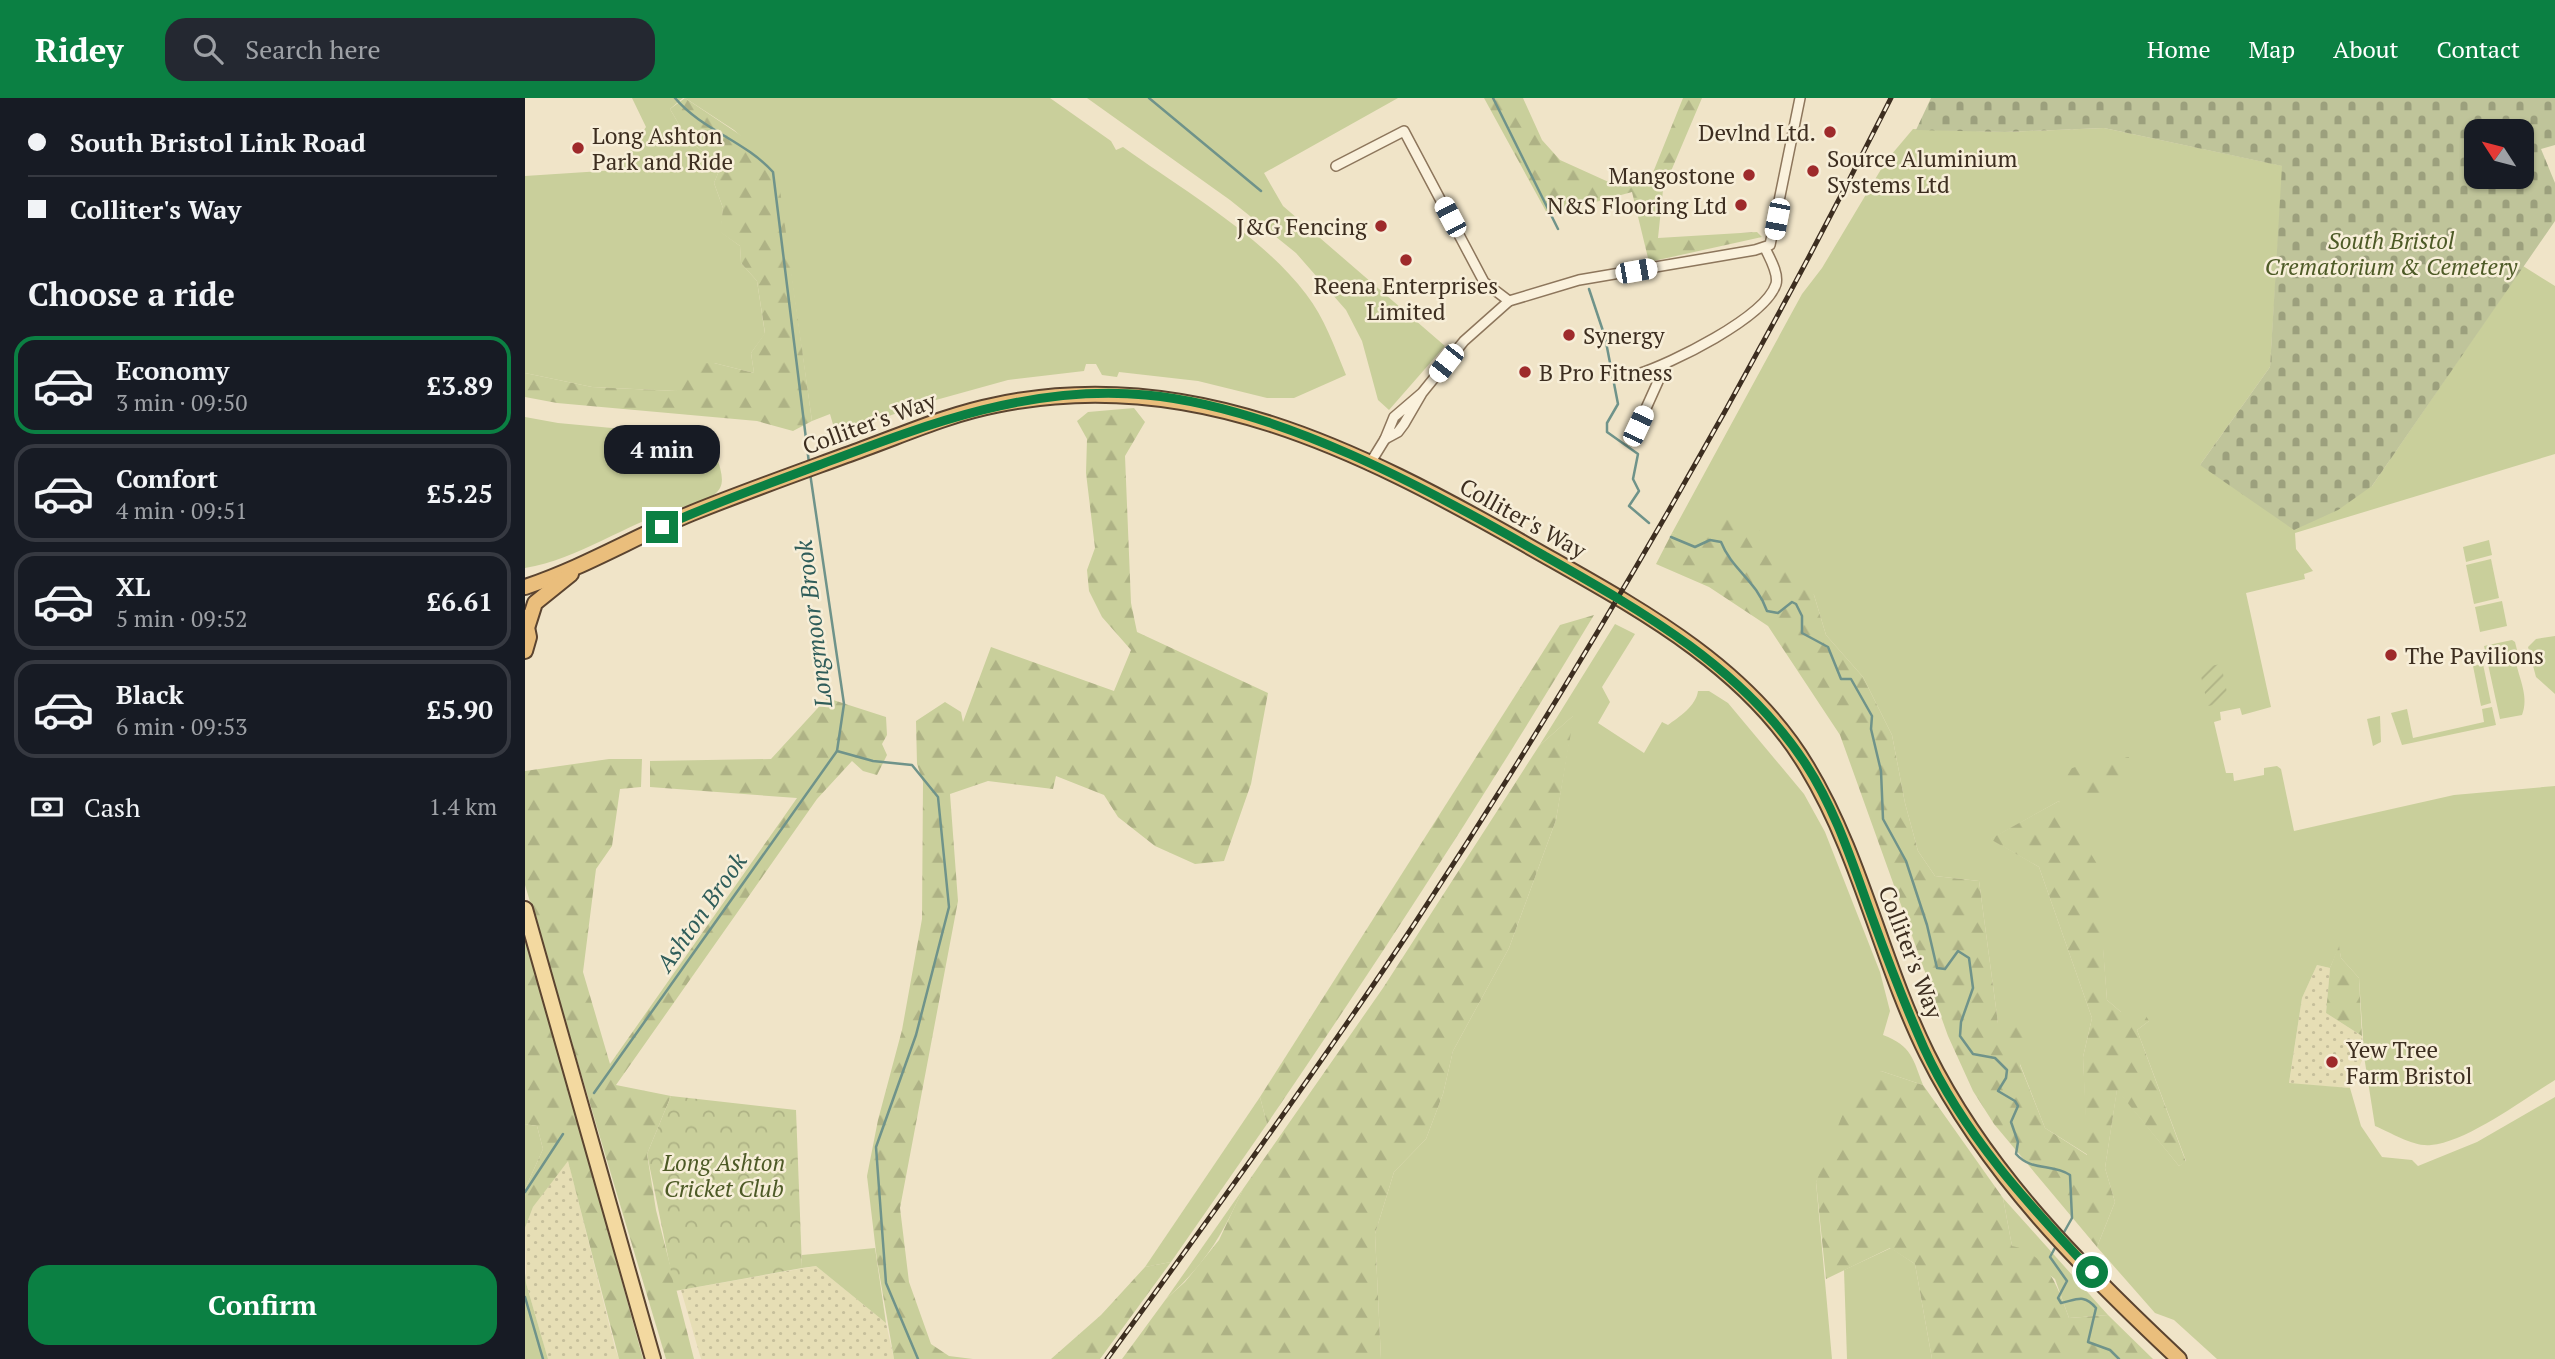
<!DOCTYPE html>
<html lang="en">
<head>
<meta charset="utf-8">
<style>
	body { margin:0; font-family:"PT Serif",serif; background:#242831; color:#f1f3f6; height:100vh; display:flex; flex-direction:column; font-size:26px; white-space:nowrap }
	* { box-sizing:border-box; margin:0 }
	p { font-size:23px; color:#9ea1a6 }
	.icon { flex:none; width:38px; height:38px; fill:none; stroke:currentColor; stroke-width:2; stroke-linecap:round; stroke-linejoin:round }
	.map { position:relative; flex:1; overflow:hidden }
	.details { display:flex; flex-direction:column; background:#171b24; width:525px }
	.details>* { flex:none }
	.top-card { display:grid; align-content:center; height:154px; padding:0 28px; background:#171b24 }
	.needle { width:46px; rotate:306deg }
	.buttons { position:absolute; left:1939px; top:21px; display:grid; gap:14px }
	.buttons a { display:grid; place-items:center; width:70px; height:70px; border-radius:14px; background:#171b24; box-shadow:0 2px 5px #0004; font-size:35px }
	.end { position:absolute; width:32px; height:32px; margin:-16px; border:9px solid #0b8043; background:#fff; box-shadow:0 0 0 4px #fff }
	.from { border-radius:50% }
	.bubble { position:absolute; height:49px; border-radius:21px; background:#171b24; box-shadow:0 2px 5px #0004; font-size:23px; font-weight:700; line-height:49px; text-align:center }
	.car { position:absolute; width:21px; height:42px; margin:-21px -10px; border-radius:9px; box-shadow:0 0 5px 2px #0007; background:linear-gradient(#fff 24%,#345 0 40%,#fff 0 76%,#345 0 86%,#fff 0) }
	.top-card b { display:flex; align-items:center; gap:24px; height:66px; font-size:26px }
	.top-card b+b { border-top:2px solid #363941 }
	.top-card i { width:18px; height:18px; background:#f1f3f6 }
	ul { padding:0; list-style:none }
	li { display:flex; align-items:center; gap:21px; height:98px; margin:0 14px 10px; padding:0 14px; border:4px solid #363941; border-radius:21px }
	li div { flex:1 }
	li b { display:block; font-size:26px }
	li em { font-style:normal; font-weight:700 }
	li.current { border-color:#0b8043 }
	li>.icon { width:63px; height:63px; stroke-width:1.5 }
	h2 { padding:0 28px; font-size:32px; line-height:84px }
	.pay { display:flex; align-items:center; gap:18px; height:77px; padding:0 28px; font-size:26px }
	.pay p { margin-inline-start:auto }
	.primary-button { display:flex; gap:14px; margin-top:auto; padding:14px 28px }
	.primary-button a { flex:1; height:80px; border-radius:21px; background:#0b8043; color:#fff; font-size:28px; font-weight:700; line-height:80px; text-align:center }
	header { display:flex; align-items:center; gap:42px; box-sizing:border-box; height:98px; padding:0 35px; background:#0b8043; color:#fff }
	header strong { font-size:33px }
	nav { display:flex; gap:38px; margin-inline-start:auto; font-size:24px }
	.search { width:490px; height:63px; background:#242831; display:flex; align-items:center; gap:18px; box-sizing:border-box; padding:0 24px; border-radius:21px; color:#9ea1a6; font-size:26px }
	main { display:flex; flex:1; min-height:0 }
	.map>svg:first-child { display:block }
</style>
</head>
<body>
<header>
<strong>Ridey</strong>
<div class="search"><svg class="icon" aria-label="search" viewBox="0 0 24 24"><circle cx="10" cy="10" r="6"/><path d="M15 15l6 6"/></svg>Search here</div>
<nav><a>Home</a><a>Map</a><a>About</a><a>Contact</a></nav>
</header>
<main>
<section class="details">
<div class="top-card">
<b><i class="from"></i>South Bristol Link Road</b>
<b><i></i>Colliter's Way</b>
</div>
<h2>Choose a ride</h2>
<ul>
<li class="current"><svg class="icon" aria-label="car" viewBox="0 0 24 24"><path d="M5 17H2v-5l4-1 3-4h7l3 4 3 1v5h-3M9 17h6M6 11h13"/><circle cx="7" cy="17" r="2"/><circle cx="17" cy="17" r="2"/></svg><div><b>Economy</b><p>3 min · 09:50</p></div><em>£3.89</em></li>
<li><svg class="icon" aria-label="car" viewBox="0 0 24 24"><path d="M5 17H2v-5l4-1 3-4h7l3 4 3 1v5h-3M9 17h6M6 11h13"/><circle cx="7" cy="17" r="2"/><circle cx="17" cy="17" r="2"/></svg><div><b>Comfort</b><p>4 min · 09:51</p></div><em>£5.25</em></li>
<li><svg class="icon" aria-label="car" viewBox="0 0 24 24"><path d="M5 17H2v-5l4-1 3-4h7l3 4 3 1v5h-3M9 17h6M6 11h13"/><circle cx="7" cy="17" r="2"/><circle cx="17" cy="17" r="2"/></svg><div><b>XL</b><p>5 min · 09:52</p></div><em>£6.61</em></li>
<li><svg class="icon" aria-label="car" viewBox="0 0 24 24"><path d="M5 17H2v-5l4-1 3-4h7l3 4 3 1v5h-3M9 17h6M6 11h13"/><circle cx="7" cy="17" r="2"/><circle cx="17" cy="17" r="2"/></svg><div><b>Black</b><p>6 min · 09:53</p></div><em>£5.90</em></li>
</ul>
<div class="pay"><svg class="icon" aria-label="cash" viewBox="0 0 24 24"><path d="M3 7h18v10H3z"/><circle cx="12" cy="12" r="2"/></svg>Cash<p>1.4 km</p></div>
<div class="primary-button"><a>Confirm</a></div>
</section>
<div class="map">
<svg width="2030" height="1261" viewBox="0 0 2030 1261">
	<defs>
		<pattern id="farmland-dots" width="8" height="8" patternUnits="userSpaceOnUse" patternTransform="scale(1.75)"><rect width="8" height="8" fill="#e6deb5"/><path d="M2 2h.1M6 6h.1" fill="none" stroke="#c6bf9b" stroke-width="1.8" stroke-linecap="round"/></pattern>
		<pattern id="forest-firs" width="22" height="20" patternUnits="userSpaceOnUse" patternTransform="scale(1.75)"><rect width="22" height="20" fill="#c9cf9b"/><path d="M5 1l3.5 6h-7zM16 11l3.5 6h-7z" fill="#aeb285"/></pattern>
		<pattern id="cemetery-stones" width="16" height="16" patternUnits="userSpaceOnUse" patternTransform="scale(1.75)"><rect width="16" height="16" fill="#bfc49a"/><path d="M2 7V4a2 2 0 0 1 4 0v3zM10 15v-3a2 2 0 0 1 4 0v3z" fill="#9ca07d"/></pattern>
		<pattern id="park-crowns" width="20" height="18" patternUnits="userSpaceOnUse" patternTransform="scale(1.75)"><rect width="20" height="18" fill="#c9cf9b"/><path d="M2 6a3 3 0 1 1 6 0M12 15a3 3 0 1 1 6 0" fill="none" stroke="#aeb285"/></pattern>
		<pattern id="garden-furrows" width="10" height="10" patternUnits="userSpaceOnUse" patternTransform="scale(1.75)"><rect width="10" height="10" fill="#c9cf9b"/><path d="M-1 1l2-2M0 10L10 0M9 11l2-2" fill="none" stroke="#aeb285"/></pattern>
	</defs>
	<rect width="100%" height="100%" fill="#f0e4c8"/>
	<g fill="url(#farmland-dots)">
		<path d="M 1792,867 L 1805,870 L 1801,915 L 1837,938 L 1839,958 L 1825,990 L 1764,986 L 1777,900 Z"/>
		<path d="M 43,1062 L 90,1250 L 94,1261 L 23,1261 L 1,1185 L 0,1130 L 8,1109 Z"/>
		<path d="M 291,1168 L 361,1225 L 369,1261 L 176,1261 L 156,1192 Z"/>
	</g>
	<g fill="#c9cf9b">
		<path d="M 107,0 L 158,0 L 145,11 L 163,42 L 196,68 L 189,85 L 198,110 L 196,134 L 215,148 L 216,165 L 232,183 L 240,236 L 226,255 L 229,275 L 189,265 L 151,293 L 67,289 L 0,275 L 0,78 L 92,72 L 121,29 Z"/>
		<path d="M 160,0 L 525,0 L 586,43 L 591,52 L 598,49 C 658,92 736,137 781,196 C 799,219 810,250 821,277 L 769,300 L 742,300 L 673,283 L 594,274 L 592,279 L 577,277 L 571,266 L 561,266 L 559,273 L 483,282 L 400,305 L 311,337 L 305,316 L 287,323 L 251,70 L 209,32 Z"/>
		<path d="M 562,0 L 873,0 L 739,75 L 758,108 L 920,248 L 864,312 L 853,302 L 837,243 L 821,212 L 771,155 L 705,102 Z"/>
		<path d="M 1579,30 L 1758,68 L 1745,269 L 1675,367 L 1847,388 L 1998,168 L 2030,188 L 2030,356 L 1770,435 L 1771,451 L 1788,473 L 1779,476 L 1780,481 L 1721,495 L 1746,609 L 1717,617 L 1715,610 L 1695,614 L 1696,622 L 1689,624 L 1701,675 L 1708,675 L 1709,683 L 1739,677 L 1739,670 L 1752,668 L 1756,671 L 1769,733 L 1929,697 L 2030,688 L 2030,982 C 1999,1001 1942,1044 1906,1047 C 1888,1049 1867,1035 1850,1028 L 1839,958 L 1834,880 L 1816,860 L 1814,849 L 1805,870 L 1792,867 L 1777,900 L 1764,985 L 1825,990 L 1836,1028 L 1857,1059 L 1887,1062 L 1893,1068 L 1952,1044 L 2030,999 L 2030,1261 L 1692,1261 L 1649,1222 L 1630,1215 L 1572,1149 L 1590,1104 L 1580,1070 L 1592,991 L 1654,1068 L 1661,1063 L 1612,932 L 1624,923 L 1596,914 L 1582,902 L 1578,851 L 1534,703 L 1466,741 L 1514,769 L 1567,920 L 1558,959 L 1563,1057 L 1520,1030 L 1495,966 L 1473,925 L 1454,783 L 1410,778 L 1393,753 L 1380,705 L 1367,637 L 1338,579 L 1301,537 L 1289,497 L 1147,435 L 1277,196 L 1297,170 L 1361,63 L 1388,31 L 1480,34 Z"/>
		<path d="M 0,319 L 33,325 L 184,339 C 188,352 202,378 195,390 C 187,404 165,406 152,411 C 99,426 55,461 0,470 Z"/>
		<path d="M 1964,442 L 1967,457 L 1941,464 L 1938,449 Z"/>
		<path d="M 1966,461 L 1974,500 L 1949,506 L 1941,467 Z"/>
		<path d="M 1977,503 L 1982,528 L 1955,534 L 1950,509 Z"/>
		<path d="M 1090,526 L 1110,536 L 1077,589 L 1085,604 L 1073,625 L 1119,655 L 1137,624 L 1143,627 C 1154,619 1171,608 1173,593 L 1184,593 L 1203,605 L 1279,696 L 1300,734 L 1355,874 L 1365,913 L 1358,937 C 1387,948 1388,961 1398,987 L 1356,973 L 1291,1084 L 1307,1261 L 856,1261 L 850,1136 L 869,1074 L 901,1041 L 918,996 L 928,953 L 984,850 L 1031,722 L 1048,618 L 1014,648 Z"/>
		<path d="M 2030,538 L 2030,596 L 2011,579 L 2003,549 L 2011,541 Z"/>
		<path d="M 1987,542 L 1990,544 L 1995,564 L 1991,565 C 1995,582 2004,600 1997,617 L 1975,621 L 1959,548 Z"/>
		<path d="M 1958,566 L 1966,605 L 1956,608 L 1948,568 Z"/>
		<path d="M 1967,609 L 1971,627 L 1877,647 L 1866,615 L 1882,611 L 1888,640 L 1959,624 L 1957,611 Z"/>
		<path d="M 1855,618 L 1856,644 L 1848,648 L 1842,621 Z"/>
		<path d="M 735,999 L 742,1026 L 646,1164 L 620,1169 Z"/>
		<path d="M 0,1026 L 12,1028 L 18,1051 L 0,1091 Z"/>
		<path d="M 718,1091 C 696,1139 681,1165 641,1201 Z"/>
		<path d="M 1478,1100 L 1583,1217 L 1544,1220 L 1530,1181 L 1487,1148 Z"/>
		<path d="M 350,1150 L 361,1225 L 291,1168 L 277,1170 L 277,1157 Z"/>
		<path d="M 1366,1150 L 1390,1166 L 1407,1261 L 1322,1261 L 1319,1172 Z"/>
		<path d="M 0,1175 L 1,1185 L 23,1261 L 0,1261 Z"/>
	</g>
	<g fill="url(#forest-firs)">
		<path d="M 160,0 L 242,55 L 252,70 L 287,323 L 268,333 L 232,323 L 32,305 L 0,299 L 0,275 L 67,289 L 151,293 L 160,265 L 189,265 L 229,275 L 226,255 L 240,235 L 232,183 L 216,165 L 215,148 L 195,134 L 198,110 L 189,85 L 196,68 L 163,42 L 145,11 Z"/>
		<path d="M 959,0 L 998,0 L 1017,42 L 1035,62 L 1088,86 L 1092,81 L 1107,84 L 1127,77 L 1158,0 L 1177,0 L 1138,92 L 1133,140 L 1232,134 L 1237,139 L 1124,164 L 1107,94 L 1023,117 Z"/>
		<path d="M 609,310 L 620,324 L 600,358 L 606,505 L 612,534 L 743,595 L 726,686 L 699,763 L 670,766 L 630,748 L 593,719 L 579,697 L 531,678 L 528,691 L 463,683 L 425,696 L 433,803 L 375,1110 L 384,1184 L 406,1246 L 424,1258 L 448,1261 L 369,1261 L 352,1162 L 342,1078 L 353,1022 L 377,932 L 397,821 L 398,684 L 392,666 L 391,623 L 420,604 L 436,614 L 438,624 L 466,549 L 589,593 L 606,552 L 577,519 L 564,493 L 562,472 L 570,450 L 561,375 L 562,341 L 552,323 L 563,314 Z"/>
		<path d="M 1221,416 L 1289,497 L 1301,537 L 1338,579 L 1367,637 L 1380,705 L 1393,753 L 1410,778 L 1454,783 L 1473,925 L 1495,924 L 1503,953 L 1495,967 L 1520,1030 L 1562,1057 L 1558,959 L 1567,920 L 1514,769 L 1465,741 L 1534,703 L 1572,766 L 1582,902 L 1596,914 L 1614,906 L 1624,923 L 1612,932 L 1661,1064 L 1654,1068 L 1592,992 L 1580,1070 L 1590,1104 L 1572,1149 L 1469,1026 L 1448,993 L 1423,938 L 1315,637 L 1243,528 L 1184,489 L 1131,466 L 1147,435 L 1167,442 L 1176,426 Z"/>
		<path d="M 1069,517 C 965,690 856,859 742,1026 L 735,999 L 1035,527 Z"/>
		<path d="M 302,600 L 361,619 L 362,637 L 357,646 L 362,657 L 352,677 L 338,673 L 327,663 L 292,701 L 91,987 L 146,998 L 122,1056 L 131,1112 L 169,1261 L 141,1261 L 0,787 L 0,673 L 84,661 L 117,661 L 116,689 L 95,691 L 87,748 L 71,771 L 58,874 L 85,966 L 272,700 L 125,689 L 125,663 L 246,661 Z"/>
		<path d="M 1049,617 L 1031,722 L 984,850 L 928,953 L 918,996 L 901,1041 L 869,1074 L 850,1136 L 856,1261 L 597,1261 L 641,1201 L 660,1184 L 694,1142 L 718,1091 L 858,890 L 1014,648 Z"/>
		<path d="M 1604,659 L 1600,683 L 1562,710 L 1539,673 L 1570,662 Z"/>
		<path d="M 0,831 L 15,885 L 118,1261 L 94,1261 L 43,1063 L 8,1109 L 0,1130 L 0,1091 L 18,1051 L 12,1028 L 0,1026 Z"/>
		<path d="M 1814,847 L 1816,860 L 1834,880 L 1837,938 L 1801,915 L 1805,870 Z"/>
		<path d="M 1356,973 L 1398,987 L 1478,1100 L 1487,1148 C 1522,1155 1533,1190 1544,1220 L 1583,1217 L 1628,1261 L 1407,1261 L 1390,1166 L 1365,1150 L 1301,1181 L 1291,1084 L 1330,985 Z"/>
		<path d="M 646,1164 L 575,1261 L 526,1261 L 576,1217 L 620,1169 Z"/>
	</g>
	<path fill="url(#cemetery-stones)" fill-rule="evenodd" d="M 1406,0 L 2030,0 L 2030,47 L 2016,51 L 2030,85 L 2030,123 L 1847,388 L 1813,412 L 1769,432 L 1675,367 L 1745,269 L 1757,68 L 1579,30 L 1480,34 L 1391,32 ZM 1951,33 L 1997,33 L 1997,79 L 1951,79 Z"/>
	<path fill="url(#park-crowns)" d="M 146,998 L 271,1012 L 277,1170 L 150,1193 L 122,1056 Z"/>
	<path fill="url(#garden-furrows)" d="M 1696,566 L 1704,604 L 1683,608 L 1674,570 Z"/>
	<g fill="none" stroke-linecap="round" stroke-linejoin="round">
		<g stroke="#6f938a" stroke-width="2.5">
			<path d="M 150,0 C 177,32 220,43 248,74 L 284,365"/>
			<path d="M 624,0 L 736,93"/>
			<path d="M 968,0 L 1033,131"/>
			<path d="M 1064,191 L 1080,239 L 1093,306 L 1082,325 L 1082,334 L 1113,356 L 1108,381 L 1114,393 L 1104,408 L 1124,425"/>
			<path d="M 285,375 L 319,606 L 312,653 L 348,663 L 387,667 L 413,699 L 424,809 L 391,937 L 351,1049 L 361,1185 L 393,1261"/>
			<path d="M 1146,439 L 1170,449 L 1185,442 L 1196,444 C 1207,472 1231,482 1242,513 L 1253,515 L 1267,504 L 1271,506 L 1277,518 L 1277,535 L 1303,549 L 1316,581 L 1326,581 L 1347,618 L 1346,631 L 1356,673 L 1358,721 L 1381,763 L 1402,827 L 1412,870 L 1420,871 L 1433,853 L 1444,860 L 1448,890 L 1436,924 L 1435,938 L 1448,956 L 1470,960 L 1482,972 L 1481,980 L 1473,993 L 1490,1003 L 1493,1008 L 1486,1024 L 1493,1044 L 1491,1056 C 1507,1074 1527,1065 1545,1077 L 1547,1120 L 1538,1136"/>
			<path d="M 69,995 L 312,653"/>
			<path d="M 0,1094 L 38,1036"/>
			<path d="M 1531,1148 L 1525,1159 L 1542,1183 L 1533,1200 L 1536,1205 C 1551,1202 1559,1195 1571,1210 L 1563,1244 L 1585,1252 L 1594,1261"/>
			<path d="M 0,1199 L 18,1261"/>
		</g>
		<defs>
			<g id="minor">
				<path d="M 811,68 L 879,33 L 959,184 L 984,203"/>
				<path d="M 1113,276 C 1145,266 1240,220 1251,186 C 1254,175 1244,159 1240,150"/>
				<path d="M 897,295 L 869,319 L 860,341 L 873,334 L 879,326 L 897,295 L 939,243 L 984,203 L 1054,182 L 1230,152 L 1245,147 L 1275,0"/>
				<path d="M 1113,328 L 1140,268"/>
				<path d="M 844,367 L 860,341"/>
			</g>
			<path id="primary" d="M 0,811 L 128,1261"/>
			<g id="trunk">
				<path d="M 0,489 C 58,470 111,438 167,415 C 224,392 281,372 338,351 C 382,335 425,316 471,307 C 664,266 834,352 998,445 C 1101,504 1219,563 1282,669 C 1336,758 1356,863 1402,956 C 1461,1075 1559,1172 1654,1261"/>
				<path d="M 3,527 L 10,505 L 46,476"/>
				<path d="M 0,553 L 4,539 L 0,519"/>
			</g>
		</defs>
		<use href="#minor" stroke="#8d765c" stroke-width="12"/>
		<use href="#primary" stroke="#5b4430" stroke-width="18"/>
		<use href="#trunk" stroke="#5b4430" stroke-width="18"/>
		<use href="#minor" stroke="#faf1dc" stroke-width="9"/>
		<use href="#primary" stroke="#f3d9a0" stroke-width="14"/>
		<use href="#trunk" stroke="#eabe7c" stroke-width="14"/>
		<defs>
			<path id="rail" d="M 582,1261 C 686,1118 790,975 888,828 C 1063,562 1223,284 1366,0"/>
		</defs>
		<use href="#rail" stroke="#3d2e20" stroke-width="5"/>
		<use href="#rail" stroke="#f7eed8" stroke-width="2.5" stroke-dasharray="8" stroke-linecap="butt"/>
	</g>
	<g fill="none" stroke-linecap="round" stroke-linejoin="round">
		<path stroke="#0b8043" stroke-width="9" d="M 137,429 C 188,405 241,387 294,367 C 400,327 505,286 621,297 C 753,309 904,391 1018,457 C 1115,512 1217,569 1280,665 C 1311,712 1328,767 1347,819 C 1363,863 1380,907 1399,950 C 1438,1036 1503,1106 1567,1174"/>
	</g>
	<g fill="#9e2a2b" stroke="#f7eed8" stroke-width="2.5">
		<circle cx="1305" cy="34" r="7"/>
		<circle cx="53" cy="50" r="7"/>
		<circle cx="1288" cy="73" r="7"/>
		<circle cx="1224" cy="77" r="7"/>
		<circle cx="1216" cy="107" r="7"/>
		<circle cx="856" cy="128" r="7"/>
		<circle cx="881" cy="162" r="7"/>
		<circle cx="1044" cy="237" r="7"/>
		<circle cx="1000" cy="274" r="7"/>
		<circle cx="1866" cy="557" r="7"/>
		<circle cx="1807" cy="964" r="7"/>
	</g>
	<g text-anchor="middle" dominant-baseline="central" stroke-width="5" stroke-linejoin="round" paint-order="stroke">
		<g font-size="23" fill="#3d2e20" stroke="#f7eed8" text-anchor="start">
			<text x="1291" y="34" text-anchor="end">Devlnd Ltd.</text>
			<text x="67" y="37">Long Ashton<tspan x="67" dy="26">Park and Ride</tspan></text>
			<text x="1302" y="60">Source Aluminium<tspan x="1302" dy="26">Systems Ltd</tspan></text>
			<text x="1210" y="77" text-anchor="end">Mangostone</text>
			<text x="1202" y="107" text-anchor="end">N&amp;S Flooring Ltd</text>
			<text x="842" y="128" text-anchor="end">J&amp;G Fencing</text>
			<text x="881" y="187" text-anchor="middle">Reena Enterprises<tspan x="881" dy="26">Limited</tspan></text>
			<text x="1058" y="237">Synergy</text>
			<text x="1014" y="274">B Pro Fitness</text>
			<text x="1880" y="557">The Pavilions</text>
			<text x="1821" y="951">Yew Tree<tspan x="1821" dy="26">Farm Bristol</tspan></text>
		</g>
		<g font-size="23" font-style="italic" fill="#4d5a26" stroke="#f7eed8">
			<text x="1866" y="142">South Bristol<tspan x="1866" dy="26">Crematorium &amp; Cemetery</tspan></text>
			<text x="199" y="1064">Long Ashton<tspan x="199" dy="26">Cricket Club</tspan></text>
		</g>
		<g font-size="23" fill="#3d2e20" stroke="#f7eed8">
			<text transform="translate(344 325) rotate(-20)">Colliter's Way</text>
			<text transform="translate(998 420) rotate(29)">Colliter's Way</text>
			<text transform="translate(1386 854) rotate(69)">Colliter's Way</text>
		</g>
		<g font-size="24" font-style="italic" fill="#2f5d5a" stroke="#f7eed8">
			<text transform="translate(288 526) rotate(-97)">Longmoor Brook</text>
			<text transform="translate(176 814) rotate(-55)">Ashton Brook</text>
		</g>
	</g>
</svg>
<div class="buttons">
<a><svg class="needle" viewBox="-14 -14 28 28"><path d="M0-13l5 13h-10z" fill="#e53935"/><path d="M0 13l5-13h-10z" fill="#9ea1a6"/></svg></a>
</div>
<i class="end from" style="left:1567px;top:1174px"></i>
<i class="end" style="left:137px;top:429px"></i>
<div class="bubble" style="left:79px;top:327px;width:116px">4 min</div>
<i class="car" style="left:925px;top:119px;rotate:332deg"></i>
<i class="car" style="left:1252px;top:121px;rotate:191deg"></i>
<i class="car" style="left:1111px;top:173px;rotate:80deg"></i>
<i class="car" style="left:921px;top:265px;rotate:218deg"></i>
<i class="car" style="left:1113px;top:328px;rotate:25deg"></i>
</div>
</main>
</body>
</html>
